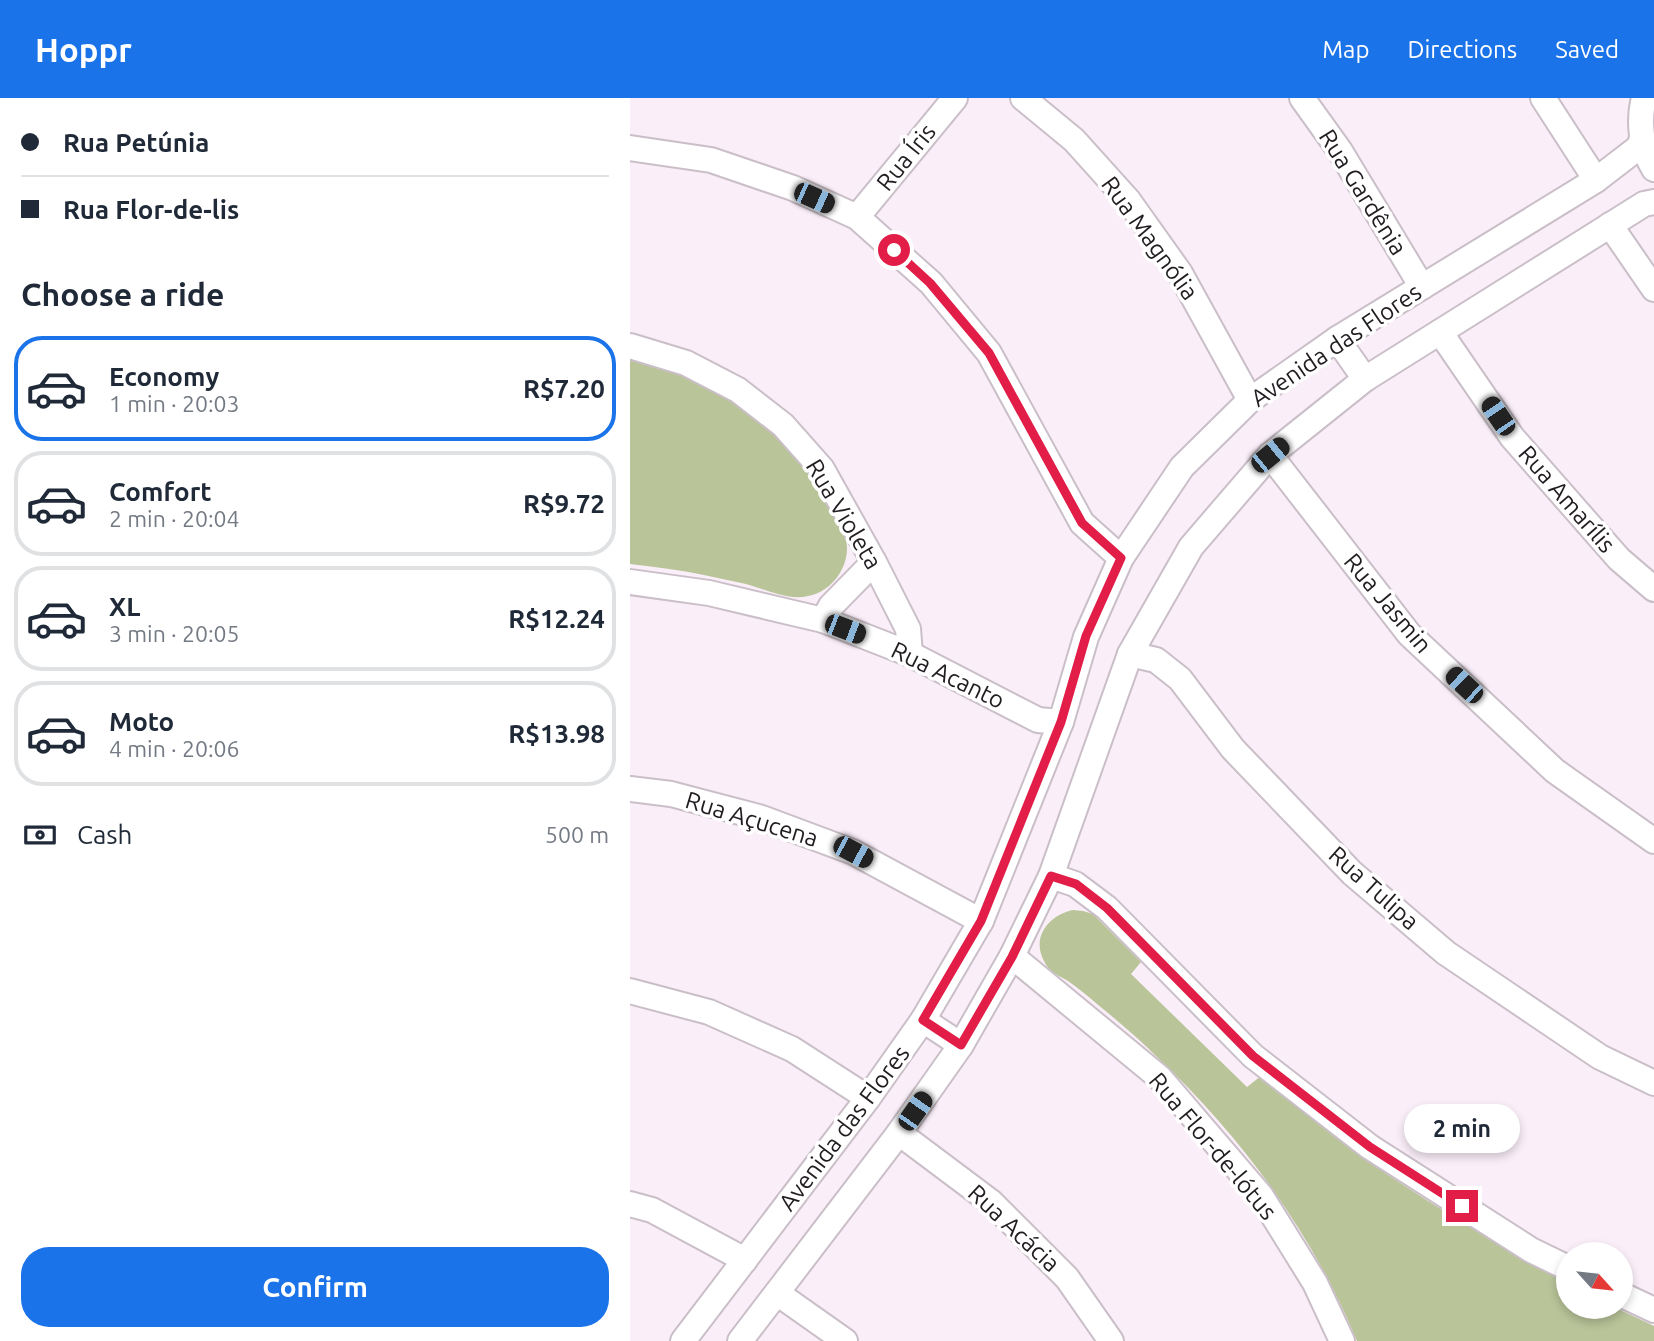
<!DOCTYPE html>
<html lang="en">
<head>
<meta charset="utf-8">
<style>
	body { margin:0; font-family:Ubuntu,sans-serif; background:#f2f2f3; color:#1f2937; height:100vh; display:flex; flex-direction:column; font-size:26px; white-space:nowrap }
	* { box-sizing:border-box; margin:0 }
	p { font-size:23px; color:#747a83 }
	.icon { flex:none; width:38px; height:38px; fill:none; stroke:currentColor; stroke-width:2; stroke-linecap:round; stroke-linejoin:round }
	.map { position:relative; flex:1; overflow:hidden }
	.sheet { display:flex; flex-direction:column; background:#fff; width:630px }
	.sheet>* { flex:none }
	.guide { display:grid; align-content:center; height:154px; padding:0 21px; background:#fff }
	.needle { width:46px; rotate:117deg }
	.controls { position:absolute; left:926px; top:1144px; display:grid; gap:14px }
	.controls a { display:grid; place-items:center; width:77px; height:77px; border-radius:50%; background:#fff; box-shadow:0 4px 10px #0003; font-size:35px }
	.end { position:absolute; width:32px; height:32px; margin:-16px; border:9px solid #e11d48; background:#fff; box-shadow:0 0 0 4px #fff }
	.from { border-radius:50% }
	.bubble { position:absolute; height:49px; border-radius:24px; background:#fff; box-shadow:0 4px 10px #0003; font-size:23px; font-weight:700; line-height:49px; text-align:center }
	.car { position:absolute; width:21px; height:42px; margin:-21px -10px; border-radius:9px; box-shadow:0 0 5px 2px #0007; background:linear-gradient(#222 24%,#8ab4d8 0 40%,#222 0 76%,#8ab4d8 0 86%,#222 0) }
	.guide b { display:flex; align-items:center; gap:24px; height:66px; font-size:26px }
	.guide b+b { border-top:2px solid #e0e1e3 }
	.guide i { width:18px; height:18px; background:#1f2937 }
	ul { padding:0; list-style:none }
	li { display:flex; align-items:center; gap:21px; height:105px; margin:0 14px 10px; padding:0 7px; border:4px solid #e0e1e3; border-radius:28px }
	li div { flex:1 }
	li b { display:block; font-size:26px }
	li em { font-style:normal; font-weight:700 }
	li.selected { border-color:#1a73e8 }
	li>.icon { width:63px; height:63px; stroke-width:1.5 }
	h2 { padding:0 21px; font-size:32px; line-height:84px }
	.pay { display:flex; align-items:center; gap:18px; height:77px; padding:0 21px; font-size:26px }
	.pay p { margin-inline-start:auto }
	.button { display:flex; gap:14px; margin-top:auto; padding:14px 21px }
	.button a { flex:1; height:80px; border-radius:28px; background:#1a73e8; color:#fff; font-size:28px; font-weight:700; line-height:80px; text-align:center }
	header { display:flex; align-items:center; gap:42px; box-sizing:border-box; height:98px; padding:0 35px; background:#1a73e8; color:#fff }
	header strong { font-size:33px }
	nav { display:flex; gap:38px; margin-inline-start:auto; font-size:24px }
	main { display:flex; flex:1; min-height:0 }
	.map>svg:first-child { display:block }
</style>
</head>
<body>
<header>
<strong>Hoppr</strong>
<nav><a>Map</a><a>Directions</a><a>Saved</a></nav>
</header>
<main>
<section class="sheet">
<div class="guide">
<b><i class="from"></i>Rua Petúnia</b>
<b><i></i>Rua Flor-de-lis</b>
</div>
<h2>Choose a ride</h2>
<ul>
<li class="selected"><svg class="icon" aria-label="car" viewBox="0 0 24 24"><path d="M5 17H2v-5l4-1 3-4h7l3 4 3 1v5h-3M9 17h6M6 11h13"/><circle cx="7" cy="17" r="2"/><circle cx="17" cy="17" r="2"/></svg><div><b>Economy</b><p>1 min · 20:03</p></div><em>R$7.20</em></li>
<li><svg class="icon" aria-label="car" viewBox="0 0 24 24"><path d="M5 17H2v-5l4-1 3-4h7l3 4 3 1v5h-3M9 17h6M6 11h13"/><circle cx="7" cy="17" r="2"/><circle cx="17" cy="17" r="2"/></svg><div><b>Comfort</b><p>2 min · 20:04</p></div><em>R$9.72</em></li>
<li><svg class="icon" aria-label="car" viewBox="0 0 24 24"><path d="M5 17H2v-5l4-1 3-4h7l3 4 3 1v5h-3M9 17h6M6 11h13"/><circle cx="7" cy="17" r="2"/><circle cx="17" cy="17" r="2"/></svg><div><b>XL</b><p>3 min · 20:05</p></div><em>R$12.24</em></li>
<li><svg class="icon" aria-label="car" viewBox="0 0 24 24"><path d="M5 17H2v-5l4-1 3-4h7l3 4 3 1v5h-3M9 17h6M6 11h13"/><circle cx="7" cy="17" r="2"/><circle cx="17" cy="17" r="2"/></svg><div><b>Moto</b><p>4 min · 20:06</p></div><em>R$13.98</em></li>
</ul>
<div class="pay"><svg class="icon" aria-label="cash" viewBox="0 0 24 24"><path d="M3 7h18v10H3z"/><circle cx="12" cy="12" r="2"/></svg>Cash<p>500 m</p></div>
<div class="button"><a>Confirm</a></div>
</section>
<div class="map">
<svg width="1024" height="1243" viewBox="0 0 1024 1243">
	<rect width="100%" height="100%" fill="#faeef8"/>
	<g fill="#b9c499">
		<path d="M 0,262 C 45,269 90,290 125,319 C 161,347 191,385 209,428 C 211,432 214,437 216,442 C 219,454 215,468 208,478 C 201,488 190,496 178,498 C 158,503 135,491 116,486 C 102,483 88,480 74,477 C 50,472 25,469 0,466 Z"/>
		<path d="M 443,812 L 453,813 L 463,816 L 511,864 L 501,876 L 617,989 L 631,978 C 667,1009 703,1039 741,1065 C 804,1109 871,1148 938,1186 L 938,1209 L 984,1209 L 1024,1228 L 1024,1243 L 727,1243 C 682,1135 612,1039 527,959 C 508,940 488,923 467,906 C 458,898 448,890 438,883 C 428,877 419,874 414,863 C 401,839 419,817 443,812 Z"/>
	</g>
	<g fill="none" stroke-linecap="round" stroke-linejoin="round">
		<defs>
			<g id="minor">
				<path d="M 393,0 L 444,42 L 498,102 L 550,175 L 620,302"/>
				<path d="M 672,0 L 710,53 L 792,189"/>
				<path d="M 913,0 L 966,82"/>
				<path d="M 1014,0 C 1008,23 1011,50 1024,71"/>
				<path d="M 0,50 L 81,62 L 163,90 L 227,119 L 301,185 L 359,255 L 452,425 L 491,460"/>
				<path d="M 227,119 L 325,0"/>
				<path d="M 980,127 L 1024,191"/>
				<path d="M 810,234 L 882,339 L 989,461 L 1024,491"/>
				<path d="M 707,241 L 735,281"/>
				<path d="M 0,248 L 56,265 L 108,292 L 153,327 L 192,371 L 244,464 L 278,531 L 280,556"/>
				<path d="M 640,357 L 779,536 L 925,673 L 1024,743"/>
				<path d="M 0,484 L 79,495 L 193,522 L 280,556 L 408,622 L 431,624"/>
				<path d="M 193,522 L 201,508 L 244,464"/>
				<path d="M 500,556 L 526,562 L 550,581 L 603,651 L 722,775 L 816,855 L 970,959 L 1024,985"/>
				<path d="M 0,691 L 41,696 L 132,720 L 223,754 L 351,823"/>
				<path d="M 421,778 L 445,786 L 477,810 L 623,958 L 740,1049 L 901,1152 L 938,1170"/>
				<path d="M 382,858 L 530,980 L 631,1098 L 685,1185 L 712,1243"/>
				<path d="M 0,893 L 79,914 L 162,951 L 238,1000"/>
				<path d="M 293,922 L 331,947"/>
				<path d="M 269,1035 L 361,1104 L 437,1180 L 481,1243"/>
				<path d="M 0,1106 L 22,1112 L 115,1162"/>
				<path d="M 147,1195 L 215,1243"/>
				<path d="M 990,1196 L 1024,1212"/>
				<path d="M 53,1243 L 238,1000 L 293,922 L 351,823 L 431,624 L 456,539 L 491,460 L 552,369 L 620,302 L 707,241 L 966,82 L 1009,49 L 1012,40"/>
				<path d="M 110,1243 L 269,1035 L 331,947 L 382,858 L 421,778 L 500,556 L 561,449 L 640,357 L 735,281 L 1014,106 L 1024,104"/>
			</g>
		</defs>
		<use href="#minor" stroke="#cabfc8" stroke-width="28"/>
		<use href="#minor" stroke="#fff" stroke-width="24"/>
	</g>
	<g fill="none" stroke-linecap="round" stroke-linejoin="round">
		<path stroke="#e11d48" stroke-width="9" d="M 264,152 L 300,185 L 359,255 L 452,425 L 491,460 L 456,538 L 431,624 L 351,823 L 293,922 L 331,947 L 382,859 L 421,778 L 446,786 L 477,810 L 623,958 L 740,1049 L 832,1108"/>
	</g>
	<g text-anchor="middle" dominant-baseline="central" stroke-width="7" stroke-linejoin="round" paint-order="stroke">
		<g font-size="24" fill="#201c20" stroke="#fff">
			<text transform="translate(276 59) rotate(-51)">Rua Íris</text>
			<text transform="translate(733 94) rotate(58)">Rua Gardênia</text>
			<text transform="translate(520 140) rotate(54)">Rua Magnólia</text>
			<text transform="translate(706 247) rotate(-34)">Avenida das Flores</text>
			<text transform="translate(937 401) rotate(49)">Rua Amarílis</text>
			<text transform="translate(214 416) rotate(59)">Rua Violeta</text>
			<text transform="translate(758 505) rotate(50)">Rua Jasmin</text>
			<text transform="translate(318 577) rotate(26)">Rua Acanto</text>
			<text transform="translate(122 721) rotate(17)">Rua Açucena</text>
			<text transform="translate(744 790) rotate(42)">Rua Tulipa</text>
			<text transform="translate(214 1030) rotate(-53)">Avenida das Flores</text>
			<text transform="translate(583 1048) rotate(50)">Rua Flor-de-lótus</text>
			<text transform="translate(384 1130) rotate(43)">Rua Acácia</text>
		</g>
	</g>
</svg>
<div class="controls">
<a><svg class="needle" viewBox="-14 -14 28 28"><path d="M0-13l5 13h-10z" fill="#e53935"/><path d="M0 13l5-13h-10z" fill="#747a83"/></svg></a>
</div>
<i class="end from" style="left:264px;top:152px"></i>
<i class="end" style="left:832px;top:1108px"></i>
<div class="bubble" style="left:774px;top:1006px;width:116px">2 min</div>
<i class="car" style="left:184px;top:100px;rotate:114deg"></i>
<i class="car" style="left:868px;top:318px;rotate:326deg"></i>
<i class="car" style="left:640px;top:357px;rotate:51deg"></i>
<i class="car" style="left:215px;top:531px;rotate:111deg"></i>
<i class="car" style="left:834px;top:587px;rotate:313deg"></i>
<i class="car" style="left:223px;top:754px;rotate:118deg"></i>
<i class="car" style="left:285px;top:1013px;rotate:35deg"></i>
</div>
</main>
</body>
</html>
